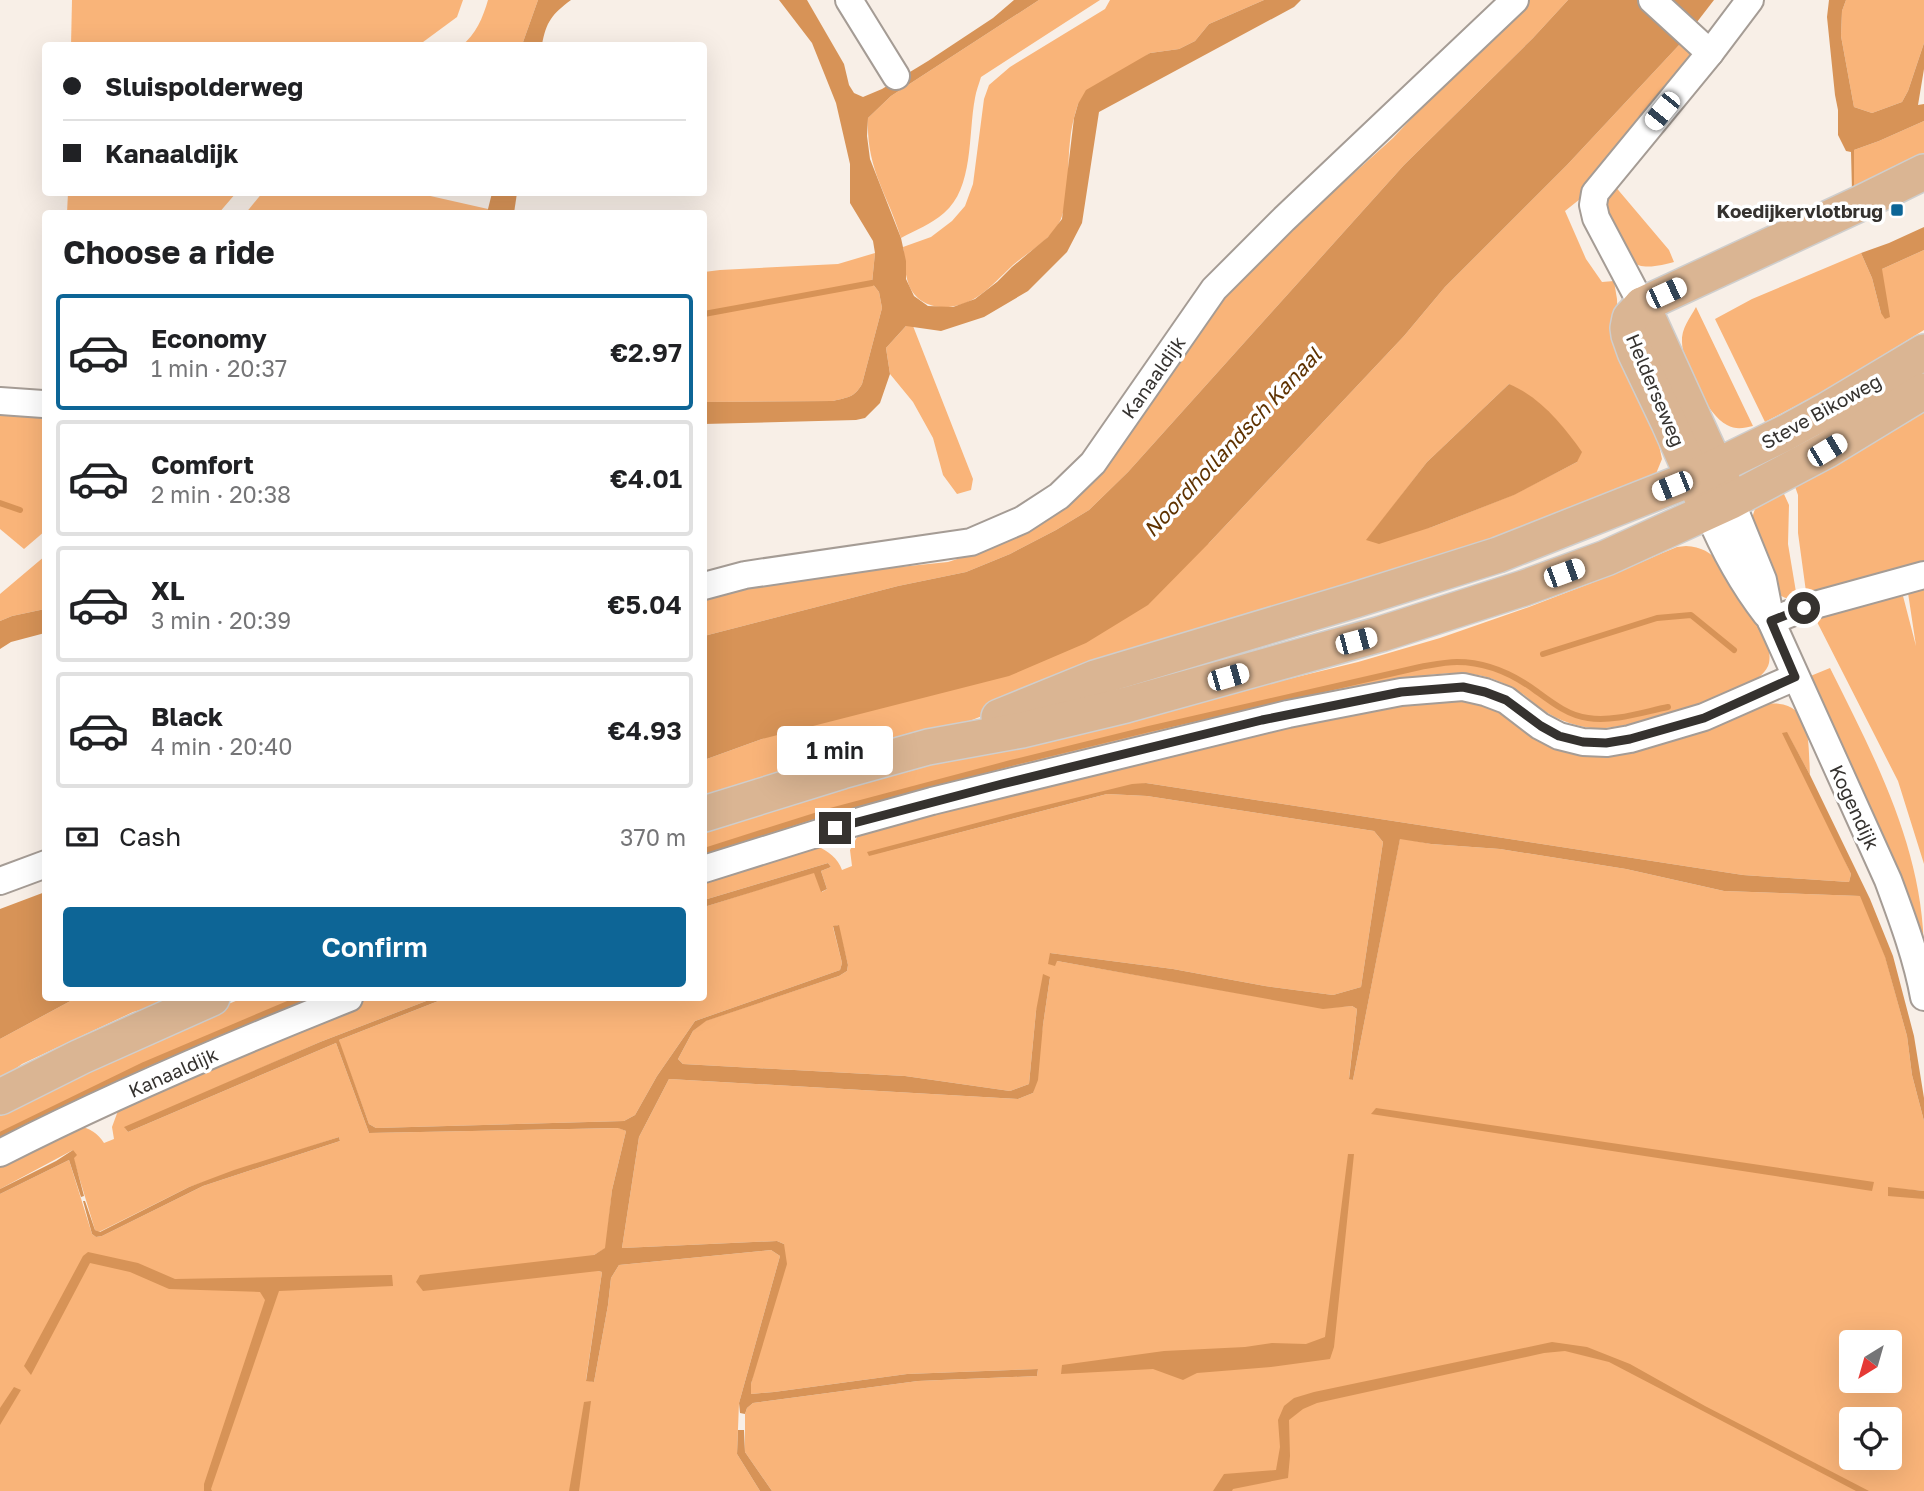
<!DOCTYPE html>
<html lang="en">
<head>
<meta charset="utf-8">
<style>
	body { margin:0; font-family:"Golos Text",sans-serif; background:#f6f6f6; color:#202124; height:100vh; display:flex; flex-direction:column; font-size:26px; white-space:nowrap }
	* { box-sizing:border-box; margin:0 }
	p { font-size:23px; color:#757577 }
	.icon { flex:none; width:38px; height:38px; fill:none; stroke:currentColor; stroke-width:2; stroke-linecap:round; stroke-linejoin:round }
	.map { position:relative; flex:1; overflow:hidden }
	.drawer { position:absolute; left:42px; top:210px; width:665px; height:791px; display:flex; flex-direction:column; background:#fff; border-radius:7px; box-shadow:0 7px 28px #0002 }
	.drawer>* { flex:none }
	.top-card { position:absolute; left:42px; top:42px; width:665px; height:154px; border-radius:7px; box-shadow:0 7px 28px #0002; display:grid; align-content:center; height:154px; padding:0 21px; background:#fff }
	.needle { width:46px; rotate:217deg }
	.buttons { position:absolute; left:1839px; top:1330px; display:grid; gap:14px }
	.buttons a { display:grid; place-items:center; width:63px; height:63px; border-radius:7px; background:#fff; box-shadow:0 7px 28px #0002; font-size:35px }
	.end { position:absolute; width:32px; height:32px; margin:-16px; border:9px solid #35322f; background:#fff; box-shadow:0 0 0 4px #fff }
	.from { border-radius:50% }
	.bubble { position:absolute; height:49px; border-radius:7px; background:#fff; box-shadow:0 7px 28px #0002; font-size:23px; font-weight:600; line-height:49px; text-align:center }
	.car { position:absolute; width:21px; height:42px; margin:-21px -10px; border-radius:9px; box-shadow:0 0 5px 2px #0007; background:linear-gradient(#fff 24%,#345 0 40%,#fff 0 76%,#345 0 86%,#fff 0) }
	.top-card b { display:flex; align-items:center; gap:24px; height:66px; font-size:26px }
	.top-card b+b { border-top:2px solid #e0e0e0 }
	.top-card i { width:18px; height:18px; background:#202124 }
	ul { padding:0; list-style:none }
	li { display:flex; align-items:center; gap:21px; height:116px; margin:0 14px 10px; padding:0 7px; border:4px solid #e0e0e0; border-radius:7px }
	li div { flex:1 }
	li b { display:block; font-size:26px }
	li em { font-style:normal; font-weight:600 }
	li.on { border-color:#0d6596 }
	li>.icon { width:63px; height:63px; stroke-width:1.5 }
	h2 { padding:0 21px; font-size:32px; line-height:84px }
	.pay { display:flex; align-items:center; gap:18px; height:77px; padding:0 21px; font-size:26px }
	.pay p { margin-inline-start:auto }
	.action { display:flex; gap:14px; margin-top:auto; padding:14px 21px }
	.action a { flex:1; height:80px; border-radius:7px; background:#0d6596; color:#fff; font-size:28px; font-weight:600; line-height:80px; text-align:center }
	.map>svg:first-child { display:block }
</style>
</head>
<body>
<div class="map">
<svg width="1924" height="1491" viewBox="0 0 1924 1491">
	<rect width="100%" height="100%" fill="#f8efe7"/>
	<g fill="#f9b479" fill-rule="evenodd">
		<path d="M 72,0 L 463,0 L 457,17 L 419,45 L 71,46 Z"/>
		<path d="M 488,0 L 538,0 L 522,45 L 461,46 C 476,35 483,17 488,0 Z"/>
		<path d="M 1039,0 L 1100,0 L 981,77 C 979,84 976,91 975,98 C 968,134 974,188 944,213 C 931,224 916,230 901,238 C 887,192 866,169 868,118 L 891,96 Z"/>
		<path d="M 1110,0 L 1264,0 L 1209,24 L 1195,41 L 1179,49 L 1150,53 L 1078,104 C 1074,116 1071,129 1070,141 C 1067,166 1070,193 1062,216 C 1055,238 1029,251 1013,265 C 1001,276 991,288 977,297 C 953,313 915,312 907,279 C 904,269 905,257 903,247 L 931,237 L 952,221 L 965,206 L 973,184 L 984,99 L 989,85 L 1010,67 L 1105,9 Z"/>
		<path d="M 1530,0 L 1568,0 L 1533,38 L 1404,165 L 1128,472 L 1089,510 L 1056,530 L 1010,554 L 966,572 L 898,586 L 704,636 L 704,599 L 773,580 L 948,562 L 988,549 L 1085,485 L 1125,442 L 1224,295 L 1311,212 L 1393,138 L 1448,80 Z"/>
		<path d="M 1846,0 L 1924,0 L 1924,43 L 1908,91 L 1902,102 L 1872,113 L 1854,107 L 1841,36 L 1842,11 Z"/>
		<path d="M 1680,44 L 1695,58 L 1580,199 L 1565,211 L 1586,259 L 1602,282 L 1614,281 L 1617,299 L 1618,336 L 1655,427 L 1662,459 L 1653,481 L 1513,544 L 1083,676 L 972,720 L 704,802 L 704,760 L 762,739 L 1209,543 L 1404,336 L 1445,287 L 1567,165 ZM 1509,384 L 1577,462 L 1513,495 L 1432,527 L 1367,540 L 1427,462 Z"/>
		<path d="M 1924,121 L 1924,158 L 1854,190 L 1854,150 L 1879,141 Z"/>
		<path d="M 1614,185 L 1669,250 L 1674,262 C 1662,265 1642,271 1631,261 C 1627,258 1608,217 1607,211 C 1606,202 1610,194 1614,185 Z"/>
		<path d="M 263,192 L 417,193 L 488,209 L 487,214 L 245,214 Z"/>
		<path d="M 68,193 L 68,192 L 236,193 L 218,214 L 67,213 Z"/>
		<path d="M 1924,250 L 1924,330 L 1830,388 L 1765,422 L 1715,319 L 1752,299 L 1861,253 L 1872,278 L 1881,313 L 1882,269 Z"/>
		<path d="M 875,253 L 872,283 L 879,292 L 882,308 L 862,384 C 854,398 848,397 833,401 L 704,402 L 704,272 L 720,270 L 838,264 Z"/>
		<path d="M 1696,307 L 1753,426 C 1744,428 1736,430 1727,425 C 1708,416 1682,363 1682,342 C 1681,329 1690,318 1696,307 Z"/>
		<path d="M 907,325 L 913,326 L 973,479 L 971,490 L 957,494 L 943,475 L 933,438 L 913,402 L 890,374 L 886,348 Z"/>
		<path d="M 1924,401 L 1924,864 L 1898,781 L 1814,616 L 1903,596 L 1916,646 L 1905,573 L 1807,599 L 1798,533 L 1798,495 L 1792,478 Z"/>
		<path d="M 0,410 L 45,413 L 45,531 L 24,549 L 0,529 Z"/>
		<path d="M 1779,483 L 1789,505 L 1788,544 L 1797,598 C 1788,600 1784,598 1777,593 L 1752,519 C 1756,501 1765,492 1779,483 Z"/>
		<path d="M 1686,546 C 1716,547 1727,572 1742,595 C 1754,613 1773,641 1769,663 C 1762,697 1623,732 1591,728 C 1571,725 1553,718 1537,706 C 1531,702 1527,696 1521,693 C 1490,673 1465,671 1429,675 L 1208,726 L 704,861 L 704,825 L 934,759 L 1264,685 L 1358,662 L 1440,638 L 1529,607 L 1612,575 L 1660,554 L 1677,547 Z"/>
		<path d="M 45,556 L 45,609 L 12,616 L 0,621 L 0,594 Z"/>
		<path d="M 1830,668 C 1875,758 1924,850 1924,954 L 1808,677 Z"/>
		<path d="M 1456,701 C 1470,703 1485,705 1497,712 C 1517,722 1531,738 1551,747 C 1594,765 1634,753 1676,739 C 1706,728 1736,716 1766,704 C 1813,699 1808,742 1810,775 L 1787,733 L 1851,874 L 1849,882 L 1743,875 L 1146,783 L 869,856 L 1107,794 L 1147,796 L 1374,831 L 1383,842 L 1361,987 L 1333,995 L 1265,986 L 1173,969 L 1050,953 L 1057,961 L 1323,1008 L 1352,1006 L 1357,1009 L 1349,1078 L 1353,1080 L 1400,838 L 1431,844 L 1500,849 L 1626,869 L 1724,891 L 1861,896 L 1885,956 L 1907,1036 L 1912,1075 L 1924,1121 L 1924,1191 L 1888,1188 L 1924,1199 L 1924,1491 L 772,1491 L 745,1452 L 745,1414 L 747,1408 L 753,1403 L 918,1381 L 1037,1376 L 1038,1369 L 907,1374 L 774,1392 L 751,1394 L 751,1384 L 784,1244 L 777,1241 L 622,1248 L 639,1137 L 669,1079 L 1018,1099 L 1033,1093 L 1050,977 L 1036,1011 L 1029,1084 L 1010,1091 L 905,1076 L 683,1064 L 678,1059 L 693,1031 L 705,1021 L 839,976 L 847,971 L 848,965 L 838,925 L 833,927 L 842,963 L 840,970 L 695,1021 L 657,1076 L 635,1115 L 624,1121 L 376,1128 L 369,1124 L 340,1045 L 339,1040 L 446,998 L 704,998 L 704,907 L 815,872 L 822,892 L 827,889 L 821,871 L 831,867 L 828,863 L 704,900 L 704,876 L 817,846 C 828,851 838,858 842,870 L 852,866 L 850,850 L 861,830 L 1389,702 ZM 1852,1342 L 1890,1342 L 1890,1381 L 1852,1381 ZM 1852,1419 L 1890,1419 L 1890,1458 L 1852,1458 Z"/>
		<path d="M 76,998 L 182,998 L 133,1012 L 22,1064 L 0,1080 L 0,1039 Z"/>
		<path d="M 248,998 L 328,998 L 0,1146 L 0,1109 L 167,1030 L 238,1000 Z"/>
		<path d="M 367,998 L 434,998 L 320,1042 L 125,1128 L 128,1132 L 336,1043 L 369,1133 L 619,1128 L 626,1131 L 612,1190 L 606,1248 L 594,1255 L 598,1271 L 602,1272 L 586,1380 L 594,1382 L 608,1305 L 611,1278 L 619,1265 L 771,1250 L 780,1256 L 739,1403 L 737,1454 L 760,1491 L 0,1491 L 0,1194 L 69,1160 L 92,1234 L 96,1237 L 102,1236 L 203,1186 L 340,1141 L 339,1137 L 189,1187 L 99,1232 L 95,1230 L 73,1157 L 73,1150 L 0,1189 L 0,1161 L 78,1126 C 89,1128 98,1133 104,1143 L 114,1139 L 112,1127 L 119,1108 L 202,1066 Z"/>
	</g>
	<g fill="#d79357">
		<path d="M 538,0 L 571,0 C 552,14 546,22 542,45 L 522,45 Z"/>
		<path d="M 779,0 L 807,0 L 844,64 L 849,85 L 854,93 L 863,97 L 882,89 L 928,61 L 993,18 L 1014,0 L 1039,0 L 891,96 L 868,118 L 867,136 L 870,159 L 901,238 L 906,261 L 906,279 L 914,296 L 928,306 L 953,307 L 975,299 L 997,282 L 1012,267 L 1048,237 L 1062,219 L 1074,118 L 1078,104 L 1086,90 L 1150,53 L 1179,49 L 1195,41 L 1209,24 L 1264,0 L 1301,0 L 1294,7 L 1099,112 L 1082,223 L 1067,252 L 1028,291 L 984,317 L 941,331 L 906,326 L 886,348 L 890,374 L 880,403 L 865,418 L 856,420 L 704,424 L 704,402 L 833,401 C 848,397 854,398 862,384 L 882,308 L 879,292 L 872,283 L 875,253 L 873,241 L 850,203 L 850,164 L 836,103 L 812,43 Z"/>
		<path d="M 1568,0 L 1714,0 L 1680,44 L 1567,165 L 1445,287 L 1404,336 L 1209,543 L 1148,605 L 1086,643 L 1009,676 L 762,739 L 704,760 L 704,636 L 898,586 L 966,572 L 1010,554 L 1056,530 L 1089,510 L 1128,472 L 1404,165 L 1533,38 Z"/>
		<path d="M 1829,0 L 1846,0 L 1842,11 L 1841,36 L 1854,107 L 1872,113 L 1902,102 L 1908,91 L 1924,43 L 1924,69 L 1918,105 L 1924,104 L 1924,121 L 1879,141 L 1854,150 L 1854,190 L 1852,191 L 1851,152 L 1846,151 L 1838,135 L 1838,110 L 1835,95 L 1827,17 Z"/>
		<path d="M 492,193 L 517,193 L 514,213 L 487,213 Z"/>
		<path d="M 1924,227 L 1924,250 L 1882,269 L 1890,317 L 1885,319 L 1881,313 L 1872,278 L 1861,253 L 1889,243 Z"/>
		<path d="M 1509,384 C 1540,397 1563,425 1582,452 L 1577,462 L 1514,495 L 1432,527 L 1379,544 L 1366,540 L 1427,462 Z"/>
		<path d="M 45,609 L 45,633 L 11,642 L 0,649 L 0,621 L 12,616 Z"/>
		<path d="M 1787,732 L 1810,775 L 1870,899 L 1893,956 L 1914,1036 L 1924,1098 L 1924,1121 L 1912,1075 L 1907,1036 L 1885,957 L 1860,896 L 1724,891 L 1626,869 L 1500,849 L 1431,844 L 1400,839 L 1353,1080 L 1349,1079 L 1357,1009 L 1352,1006 L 1323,1009 L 1057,961 L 1055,966 L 1048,964 L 1050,953 L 1173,969 L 1265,986 L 1333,995 L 1361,987 L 1383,842 L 1374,831 L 1147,796 L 1107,794 L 869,856 L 867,852 L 1014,813 L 1132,784 L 1146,783 L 1743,875 L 1849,882 L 1851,874 L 1782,733 Z"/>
		<path d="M 828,863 L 831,867 L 821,871 L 827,889 L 821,892 L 814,873 L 704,907 L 704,900 Z"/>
		<path d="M 45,892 L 46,998 L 76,998 L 0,1039 L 0,909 Z"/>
		<path d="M 839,925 L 848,965 L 847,971 L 839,976 L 706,1021 L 693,1031 L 678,1059 L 683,1064 L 905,1076 L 1010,1091 L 1029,1084 L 1036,1011 L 1043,974 L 1050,977 L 1043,1025 L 1038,1080 L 1033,1093 L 1018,1099 L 669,1079 L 639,1137 L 622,1248 L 777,1241 L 784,1244 L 787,1264 L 751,1384 L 751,1394 L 774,1392 L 907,1374 L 1038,1369 L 1037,1376 L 918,1381 L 753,1403 L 747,1408 L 745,1414 L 740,1413 L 739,1403 L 780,1256 L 771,1250 L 619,1265 L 611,1278 L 608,1305 L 594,1382 L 586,1381 L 602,1272 L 598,1271 L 423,1291 L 416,1282 L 420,1275 L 594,1255 L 605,1248 L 612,1190 L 626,1131 L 618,1128 L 369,1133 L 336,1043 L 128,1132 L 124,1127 L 320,1042 L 434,998 L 446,998 L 339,1040 L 369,1124 L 376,1128 L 624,1121 L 635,1115 L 657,1076 L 695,1021 L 840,970 L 842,963 L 833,926 Z"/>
		<path d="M 1376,1108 L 1874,1182 L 1872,1191 L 1371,1114 Z"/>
		<path d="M 339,1137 L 340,1141 L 203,1186 L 102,1236 L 96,1237 L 92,1234 L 83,1201 L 85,1201 L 95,1230 L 100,1232 L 189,1187 L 234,1170 Z"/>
		<path d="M 73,1150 L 77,1155 L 74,1158 L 84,1196 L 81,1197 L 69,1160 L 0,1194 L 0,1189 L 56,1161 Z"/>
		<path d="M 1348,1154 L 1354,1154 L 1334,1347 L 1330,1359 L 1271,1367 L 1197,1373 L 1183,1380 L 1153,1369 L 1061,1374 L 1062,1365 L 1164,1351 L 1245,1347 L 1272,1343 L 1306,1344 L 1325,1337 Z"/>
		<path d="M 1888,1187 L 1924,1191 L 1924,1199 L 1888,1196 Z"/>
		<path d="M 88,1252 L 138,1263 L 175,1279 L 392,1275 L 393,1286 L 279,1291 L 211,1489 L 212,1491 L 204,1491 L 204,1484 L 265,1300 L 260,1292 L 169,1289 L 130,1272 L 90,1263 L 31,1375 L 24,1366 L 83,1256 Z"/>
		<path d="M 1552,1342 L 1587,1347 L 1630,1364 L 1705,1406 L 1869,1491 L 1856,1491 L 1609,1362 L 1565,1351 L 1544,1353 L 1317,1403 L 1303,1409 L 1289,1420 L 1290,1456 L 1288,1478 L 1233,1489 L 1232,1491 L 1213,1491 L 1224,1474 L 1276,1470 L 1280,1447 L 1278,1420 L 1284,1406 L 1294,1398 L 1314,1392 Z"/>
		<path d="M 14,1387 L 21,1390 L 0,1425 L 0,1408 Z"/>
		<path d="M 591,1401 L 579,1491 L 569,1491 L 584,1402 Z"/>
		<path d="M 738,1430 L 744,1430 L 745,1452 L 772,1491 L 760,1491 L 737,1454 Z"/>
	</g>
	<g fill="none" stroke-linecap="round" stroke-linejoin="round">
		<g stroke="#d79357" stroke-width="6">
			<path d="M 704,314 L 872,283"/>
			<path d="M 0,503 L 20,510"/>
			<path d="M 1543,654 L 1657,618 L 1691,615 L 1734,650"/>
			<path d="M 704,851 L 827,812 L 1011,763 L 1149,729 L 1420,667 C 1432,665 1445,662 1457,662 C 1486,662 1513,674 1536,691 C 1551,702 1569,716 1588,718 C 1614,722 1643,712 1668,707"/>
			<path d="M 0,1135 L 144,1065 L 302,998"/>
		</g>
		<defs>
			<g id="minor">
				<path d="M 849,0 L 896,76"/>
				<path d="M 1652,0 L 1710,53"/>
				<path d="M 1642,305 L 1596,218 L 1593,205 L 1595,193 L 1710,53 L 1750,0"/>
				<path d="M 0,401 L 43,404"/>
				<path d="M 1731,501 L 1763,580 L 1771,621 L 1888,880 C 1902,918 1917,958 1924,997"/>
				<path d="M 1708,512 C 1723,548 1742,583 1766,614"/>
				<path d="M 704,586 L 745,575 L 971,542 L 1022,520 L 1059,496 L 1093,463 L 1214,289 L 1284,219 L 1515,0"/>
				<path d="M 1771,621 L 1804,608 L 1924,575"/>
				<path d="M 704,869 L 835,828 L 932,801 L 1288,714 L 1401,692 L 1463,687 L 1485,692 L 1506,700 L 1540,726 L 1559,736 L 1583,742 L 1607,743 L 1630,739 L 1704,717 L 1795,677"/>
				<path d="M 0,881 L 46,864"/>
				<path d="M 0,1153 C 113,1095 231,1045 349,998"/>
			</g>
			<g id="major">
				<path d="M 1642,305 L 1725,487"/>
				<path d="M 1702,497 L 1669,423 L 1635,352 L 1629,335 L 1628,328 L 1630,318 L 1642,305 L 1859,204 L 1924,172"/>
				<path d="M 999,717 L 1095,678 L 1355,600 L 1498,555 L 1693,478 L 1785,433 L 1827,410 L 1924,352"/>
				<path d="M 704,814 L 842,771 L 928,747 L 1022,730 L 1126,705 L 1381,634 L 1524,588 L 1606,558 L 1731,501 L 1827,450 L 1924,391"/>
				<path d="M 0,1097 L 80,1057 L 212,998"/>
			</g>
		</defs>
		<use href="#minor" stroke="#a59c95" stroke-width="30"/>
		<use href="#major" stroke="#cfcecd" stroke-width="38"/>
		<use href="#minor" stroke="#fff" stroke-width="26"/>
		<use href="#major" stroke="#dab593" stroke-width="35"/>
	</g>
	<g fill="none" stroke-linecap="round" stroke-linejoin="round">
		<path stroke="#35322f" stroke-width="9" d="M 835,828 L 1002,784 L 1262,720 L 1401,692 L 1463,687 L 1485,692 L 1506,700 L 1541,726 L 1559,736 L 1583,742 L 1606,743 L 1630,739 L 1704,718 L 1795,677 L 1771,621 L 1804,608"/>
	</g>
	<rect fill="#0d6596" stroke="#fff" stroke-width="2.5" x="1890" y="203" width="14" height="14" rx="3.5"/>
	<g text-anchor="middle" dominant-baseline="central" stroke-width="7" stroke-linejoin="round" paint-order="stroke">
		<g font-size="19" font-weight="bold" fill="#35322f" stroke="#fff" text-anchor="end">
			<text x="1883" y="210">Koedijkervlotbrug</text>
		</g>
		<g font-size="19" fill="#35322f" stroke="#fff">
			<text transform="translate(1153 377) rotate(-55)">Kanaaldijk</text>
			<text transform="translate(1656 390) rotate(67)">Helderseweg</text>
			<text transform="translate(1821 411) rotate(-29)">Steve Bikoweg</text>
			<text transform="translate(1855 807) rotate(65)">Kogendijk</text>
			<text transform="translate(173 1072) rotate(-24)">Kanaaldijk</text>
		</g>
		<g font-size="21" font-style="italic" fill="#5e3200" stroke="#fff">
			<text transform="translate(1232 442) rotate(-47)">Noordhollandsch Kanaal</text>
		</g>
	</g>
</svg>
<div class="buttons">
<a><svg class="needle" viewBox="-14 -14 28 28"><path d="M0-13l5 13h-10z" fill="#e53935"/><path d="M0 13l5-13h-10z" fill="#757577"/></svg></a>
<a><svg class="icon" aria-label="locate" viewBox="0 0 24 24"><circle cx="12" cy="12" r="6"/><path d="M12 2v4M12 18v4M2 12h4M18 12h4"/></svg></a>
</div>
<i class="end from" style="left:1804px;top:608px"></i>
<i class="end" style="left:835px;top:828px"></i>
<div class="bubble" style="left:777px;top:726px;width:116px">1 min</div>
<i class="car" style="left:1662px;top:111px;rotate:219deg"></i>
<i class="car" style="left:1666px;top:293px;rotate:65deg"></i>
<i class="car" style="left:1827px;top:450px;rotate:59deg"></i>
<i class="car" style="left:1672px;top:486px;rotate:248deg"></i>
<i class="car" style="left:1564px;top:573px;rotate:70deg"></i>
<i class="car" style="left:1356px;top:641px;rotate:75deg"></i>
<i class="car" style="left:1228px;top:677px;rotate:74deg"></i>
<div class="top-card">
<b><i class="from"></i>Sluispolderweg</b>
<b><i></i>Kanaaldijk</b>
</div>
<section class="drawer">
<h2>Choose a ride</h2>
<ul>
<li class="on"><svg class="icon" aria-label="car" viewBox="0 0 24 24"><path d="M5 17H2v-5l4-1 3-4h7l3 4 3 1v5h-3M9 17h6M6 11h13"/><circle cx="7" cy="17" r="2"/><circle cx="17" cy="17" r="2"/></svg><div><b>Economy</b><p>1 min · 20:37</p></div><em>€2.97</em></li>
<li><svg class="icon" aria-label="car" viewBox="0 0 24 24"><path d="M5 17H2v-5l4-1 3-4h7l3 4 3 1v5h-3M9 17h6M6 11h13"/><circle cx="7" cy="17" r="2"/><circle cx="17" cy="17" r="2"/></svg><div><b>Comfort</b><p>2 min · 20:38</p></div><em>€4.01</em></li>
<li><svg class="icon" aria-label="car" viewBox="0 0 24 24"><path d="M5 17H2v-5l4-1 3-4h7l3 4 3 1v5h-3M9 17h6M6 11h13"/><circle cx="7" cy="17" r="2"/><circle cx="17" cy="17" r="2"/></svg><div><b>XL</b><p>3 min · 20:39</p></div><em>€5.04</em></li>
<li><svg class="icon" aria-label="car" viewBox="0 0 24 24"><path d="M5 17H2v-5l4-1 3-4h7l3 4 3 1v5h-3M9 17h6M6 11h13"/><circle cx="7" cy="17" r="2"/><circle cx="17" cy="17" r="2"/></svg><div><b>Black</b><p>4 min · 20:40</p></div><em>€4.93</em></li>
</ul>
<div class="pay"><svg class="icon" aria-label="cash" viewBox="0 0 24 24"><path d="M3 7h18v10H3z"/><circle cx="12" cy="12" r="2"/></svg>Cash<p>370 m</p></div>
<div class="action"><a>Confirm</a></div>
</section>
</div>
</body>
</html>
